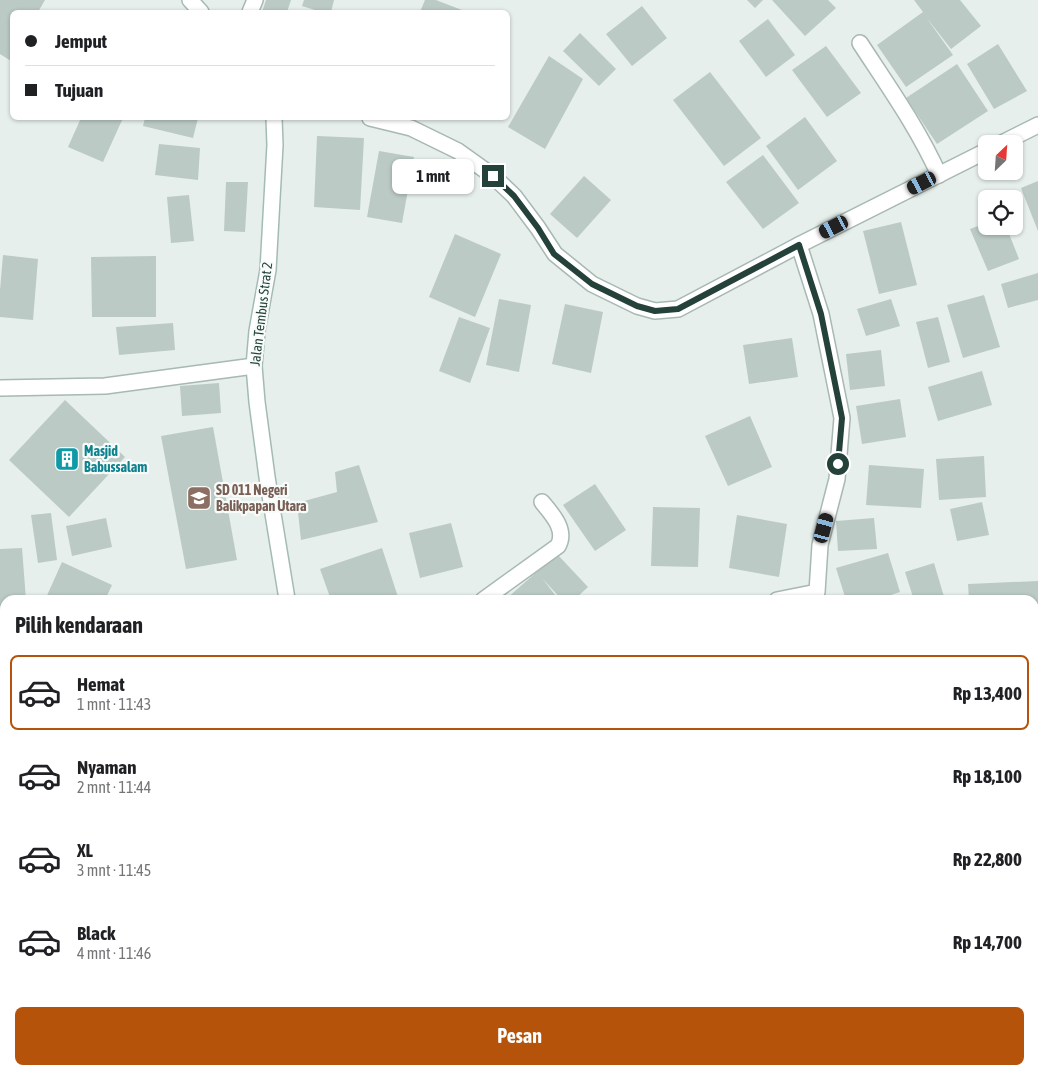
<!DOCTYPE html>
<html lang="id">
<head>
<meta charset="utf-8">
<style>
	body { margin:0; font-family:"Asap Condensed",sans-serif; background:#f2f2f2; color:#202124; height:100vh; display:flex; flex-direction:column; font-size:19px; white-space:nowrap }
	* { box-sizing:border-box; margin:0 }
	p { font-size:16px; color:#757577 }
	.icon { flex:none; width:28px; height:28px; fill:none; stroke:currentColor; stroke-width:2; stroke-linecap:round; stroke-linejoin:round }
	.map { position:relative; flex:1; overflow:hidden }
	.sheet { position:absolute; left:0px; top:595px; width:1039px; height:480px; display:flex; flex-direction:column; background:#fff; border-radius:15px 15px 0 0; box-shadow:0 1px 4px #0004 }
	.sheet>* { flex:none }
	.top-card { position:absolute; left:10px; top:10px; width:500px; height:110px; border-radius:8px; box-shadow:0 1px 4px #0004; display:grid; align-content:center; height:110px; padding:0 15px; background:#fff }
	.needle { width:32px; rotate:25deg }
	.fabs { position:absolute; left:978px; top:135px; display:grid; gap:10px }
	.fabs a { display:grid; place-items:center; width:45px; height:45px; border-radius:8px; background:#fff; box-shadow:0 1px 4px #0004; font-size:25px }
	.end { position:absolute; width:22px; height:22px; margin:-11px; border:6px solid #24423a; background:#fff; box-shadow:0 0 0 2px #fff }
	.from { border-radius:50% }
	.bubble { position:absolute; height:35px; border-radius:8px; background:#fff; box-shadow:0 1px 4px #0004; font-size:16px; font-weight:700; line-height:35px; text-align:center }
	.car { position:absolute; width:15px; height:30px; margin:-15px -8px; border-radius:6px; box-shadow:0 0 4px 1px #0007; background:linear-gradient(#222 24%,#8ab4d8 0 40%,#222 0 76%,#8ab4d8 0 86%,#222 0) }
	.top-card b { display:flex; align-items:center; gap:18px; height:48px; font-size:19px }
	.top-card b+b { border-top:1px solid #e0e0e0 }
	.top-card i { width:12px; height:12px; background:#202124 }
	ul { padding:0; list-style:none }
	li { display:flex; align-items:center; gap:15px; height:75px; margin:0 10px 8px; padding:0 5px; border:2px solid transparent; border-radius:8px }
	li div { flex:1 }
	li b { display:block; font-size:19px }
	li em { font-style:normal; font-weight:700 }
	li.active { border-color:#b45309 }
	li>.icon { width:45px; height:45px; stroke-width:1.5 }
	h2 { padding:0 15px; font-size:22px; line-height:60px }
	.action { display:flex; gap:10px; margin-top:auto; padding:10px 15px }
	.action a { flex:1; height:58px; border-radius:8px; background:#b45309; color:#fff; font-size:20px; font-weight:700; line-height:58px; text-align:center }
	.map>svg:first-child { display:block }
</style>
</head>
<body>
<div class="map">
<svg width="1038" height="1075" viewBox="0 0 1038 1075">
	<rect width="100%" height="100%" fill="#e6efeb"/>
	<g fill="#bbcac4">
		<path d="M 0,0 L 45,0 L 38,12 L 12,12 L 11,61 L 0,54 Z"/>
		<path d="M 266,0 L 291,0 L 287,12 L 262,12 Z"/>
		<path d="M 304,0 L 334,0 L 331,12 L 321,12 L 302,6 Z"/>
		<path d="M 425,0 L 436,0 L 467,12 L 420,12 Z"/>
		<path d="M 747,0 L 763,0 L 755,8 Z"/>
		<path d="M 772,0 L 828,0 L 836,8 L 805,36 Z"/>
		<path d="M 914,0 L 960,0 L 981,26 L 951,49 L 926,17 L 953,55 L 906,87 L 877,45 L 923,12 Z"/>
		<path d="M 642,6 L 667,38 L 632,66 L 606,34 Z"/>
		<path d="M 768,19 L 795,55 L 766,77 L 739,41 Z"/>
		<path d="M 580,33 L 616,69 L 599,86 L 563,51 Z"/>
		<path d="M 998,44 L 1027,91 L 994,109 L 967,64 Z"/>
		<path d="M 826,46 L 861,93 L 827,117 L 792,70 Z"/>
		<path d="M 549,56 L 583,79 L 545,149 L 508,127 Z"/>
		<path d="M 957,64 L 988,111 L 937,144 L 906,98 Z"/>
		<path d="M 710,72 L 761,138 L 724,166 L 673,100 Z"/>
		<path d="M 805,117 L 837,161 L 798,190 L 766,146 Z"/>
		<path d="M 81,118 L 123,118 L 103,162 L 68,147 Z"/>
		<path d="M 145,118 L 198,118 L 193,138 L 143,126 Z"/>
		<path d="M 317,136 L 364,138 L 360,210 L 314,207 Z"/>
		<path d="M 159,144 L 200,148 L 198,180 L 155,175 Z"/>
		<path d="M 379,151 L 414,157 L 402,223 L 367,217 Z"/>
		<path d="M 763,155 L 799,203 L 763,229 L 726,182 Z"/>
		<path d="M 584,176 L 611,200 L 577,238 L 550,214 Z"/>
		<path d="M 1038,181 L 1038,231 L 1021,188 Z"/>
		<path d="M 226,182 L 248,182 L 245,232 L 224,231 Z"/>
		<path d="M 189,195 L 194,241 L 171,243 L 167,197 Z"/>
		<path d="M 901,222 L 917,285 L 879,294 L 863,231 Z"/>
		<path d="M 986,223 L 986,226 L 1006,226 L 1019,259 L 988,271 L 970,229 Z"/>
		<path d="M 455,234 L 501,254 L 475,317 L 429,297 Z"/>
		<path d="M 3,255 L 38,259 L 33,320 L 0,317 L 0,290 Z"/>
		<path d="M 156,256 L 156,317 L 92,317 L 91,257 Z"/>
		<path d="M 1038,273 L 1038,300 L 1008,308 L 1001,284 Z"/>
		<path d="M 984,295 L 1000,347 L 963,358 L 947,305 Z"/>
		<path d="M 499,299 L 531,305 L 519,372 L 486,365 Z"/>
		<path d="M 891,299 L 900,326 L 866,336 L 857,309 Z"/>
		<path d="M 565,304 L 603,312 L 591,373 L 552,364 Z"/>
		<path d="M 459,317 L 490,328 L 470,383 L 439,371 Z"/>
		<path d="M 938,317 L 950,362 L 928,368 L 916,322 Z"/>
		<path d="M 173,323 L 175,350 L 119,355 L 116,327 Z"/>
		<path d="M 792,338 L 798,377 L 749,384 L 743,345 Z"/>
		<path d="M 881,350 L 885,386 L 850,390 L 846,354 Z"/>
		<path d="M 982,371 L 992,405 L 938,421 L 928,387 Z"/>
		<path d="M 219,383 L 221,413 L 182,416 L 180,386 Z"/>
		<path d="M 900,399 L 906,437 L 862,444 L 856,406 Z"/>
		<path d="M 65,400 L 125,457 L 69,517 L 9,460 Z"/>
		<path d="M 750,416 L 772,467 L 728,486 L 705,436 Z"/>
		<path d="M 213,427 L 237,560 L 186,569 L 161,436 Z"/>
		<path d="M 984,456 L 986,497 L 939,500 L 936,459 Z"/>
		<path d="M 359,465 L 378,522 L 301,540 L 297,503 L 337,492 L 335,472 Z"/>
		<path d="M 869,465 L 924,469 L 921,508 L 866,505 Z"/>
		<path d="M 595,484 L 626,530 L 595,551 L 563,505 Z"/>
		<path d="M 982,502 L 989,535 L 957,541 L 950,509 Z"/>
		<path d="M 653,507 L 700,508 L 698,567 L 651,566 Z"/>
		<path d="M 51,513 L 57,560 L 38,563 L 31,515 Z"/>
		<path d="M 737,515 L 787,524 L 779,577 L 729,568 Z"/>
		<path d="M 106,518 L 112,547 L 72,556 L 66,526 Z"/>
		<path d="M 874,518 L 877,549 L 838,551 L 836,521 Z"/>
		<path d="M 451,523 L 463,567 L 420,578 L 409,533 Z"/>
		<path d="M 22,548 L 26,600 L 5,600 L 5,605 L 0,606 L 0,549 Z"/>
		<path d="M 382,548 L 399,600 L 331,600 L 320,569 Z"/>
		<path d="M 888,553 L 900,592 L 875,600 L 846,600 L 836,568 Z"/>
		<path d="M 557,554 L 588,587 L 574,600 L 562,600 L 542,578 L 559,600 L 505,600 Z"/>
		<path d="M 62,562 L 112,585 L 105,600 L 45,600 Z"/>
		<path d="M 934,563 L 945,600 L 914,600 L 905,572 Z"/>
		<path d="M 1038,581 L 1038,628 L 1034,629 L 1034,600 L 969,600 L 968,584 Z"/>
		<path d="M 170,595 L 170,600 L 137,600 L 137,599 Z"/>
		<path d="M 5,711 L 5,795 L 2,796 L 0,788 L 0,712 Z"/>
		<path d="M 1034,838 L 1038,855 L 1038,863 L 1034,864 Z"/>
		<path d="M 1034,934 L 1038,948 L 1038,964 L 1034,965 Z"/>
		<path d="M 1034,1002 L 1038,1003 L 1038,1027 L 1034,1027 Z"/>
		<path d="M 464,1070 L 525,1070 L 529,1075 L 460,1075 L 459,1074 Z"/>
		<path d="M 573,1070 L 596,1070 L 600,1075 L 567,1075 Z"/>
		<path d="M 610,1070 L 655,1070 L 652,1075 L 611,1075 L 608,1073 Z"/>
		<path d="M 670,1070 L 707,1070 L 711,1075 L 663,1075 Z"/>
		<path d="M 883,1070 L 901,1070 L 899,1075 L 880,1075 Z"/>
		<path d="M 980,1070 L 1002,1070 L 1003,1072 L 993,1075 L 982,1075 Z"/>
	</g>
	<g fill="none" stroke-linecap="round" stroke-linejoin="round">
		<defs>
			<path id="lane" d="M 1034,1063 L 1038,1065"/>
			<g id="street">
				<path d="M 250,12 L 255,0"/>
				<path d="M 860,43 C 888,86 918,128 939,175"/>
				<path d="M 370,118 L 411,128 L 458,151 L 493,176 L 514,196 L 538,228 L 555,254 L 592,284 L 637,306 L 655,311 L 678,309 L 799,245 L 986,151"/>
				<path d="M 1000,144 L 1038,125"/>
				<path d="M 0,388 L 105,386 L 254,366"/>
				<path d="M 483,600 L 558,546 C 567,530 552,514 542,502"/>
				<path d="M 777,600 L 817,592 L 820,545 L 837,479 L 842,418 L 821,314 L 799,245"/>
				<path d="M 0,1040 L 5,1037"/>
				<path d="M 755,1070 L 760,1075"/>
				<path d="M 445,1075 L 446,1070"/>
			</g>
			<g id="secondary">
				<path d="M 190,0 L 201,12"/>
				<path d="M 274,118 L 275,145 L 268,270 L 257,331 L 254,366 L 257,402 L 267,477 L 287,599 L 285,600"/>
				<path d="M 0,665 L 5,664"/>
			</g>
		</defs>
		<use href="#lane" stroke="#a8b8b2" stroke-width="15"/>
		<use href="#street" stroke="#a8b8b2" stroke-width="18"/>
		<use href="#secondary" stroke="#a4bbb3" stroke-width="18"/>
		<use href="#lane" stroke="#fff" stroke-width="12"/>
		<use href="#street" stroke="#fff" stroke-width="15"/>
		<use href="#secondary" stroke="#fff" stroke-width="15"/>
	</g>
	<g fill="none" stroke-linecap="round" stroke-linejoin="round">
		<path stroke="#24423a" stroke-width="6" d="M 493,176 L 514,196 L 538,228 L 554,254 L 592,284 L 637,306 L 655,311 L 678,309 L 799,245 L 821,314 L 842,418 L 838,464"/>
	</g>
	<defs>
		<symbol id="building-square" viewBox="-11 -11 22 22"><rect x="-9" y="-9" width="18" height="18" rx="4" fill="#0f9aa8" stroke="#f7fbf9"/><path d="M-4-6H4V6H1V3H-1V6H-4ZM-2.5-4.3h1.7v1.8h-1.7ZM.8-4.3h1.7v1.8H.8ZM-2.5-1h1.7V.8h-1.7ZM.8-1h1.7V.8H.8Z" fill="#fff"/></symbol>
		<symbol id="school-square" viewBox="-11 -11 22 22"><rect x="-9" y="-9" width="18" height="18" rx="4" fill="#8d6e63" stroke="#f7fbf9"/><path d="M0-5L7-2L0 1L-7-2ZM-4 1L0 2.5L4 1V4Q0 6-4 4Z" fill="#fff"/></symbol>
	</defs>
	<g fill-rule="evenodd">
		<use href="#building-square" x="53" y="445" width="28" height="28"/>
		<use href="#school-square" x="185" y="484" width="28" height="28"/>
	</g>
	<g text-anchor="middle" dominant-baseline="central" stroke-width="4.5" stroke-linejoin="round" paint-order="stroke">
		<g font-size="14" fill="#24423a" stroke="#f7fbf9">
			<text transform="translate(261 314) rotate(-83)">Jalan Tembus Strat 2</text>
		</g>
		<g font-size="14" font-weight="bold" fill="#0d838f" stroke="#f7fbf9" text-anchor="start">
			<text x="84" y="451">Masjid<tspan x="84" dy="16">Babussalam</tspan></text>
		</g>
		<g font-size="14" font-weight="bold" fill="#785e54" stroke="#f7fbf9" text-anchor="start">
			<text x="216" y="490">SD 011 Negeri<tspan x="216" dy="16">Balikpapan Utara</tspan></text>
		</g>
	</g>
</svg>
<div class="fabs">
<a><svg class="needle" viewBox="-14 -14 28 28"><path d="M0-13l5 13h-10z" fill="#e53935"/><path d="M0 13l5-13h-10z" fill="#757577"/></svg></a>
<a><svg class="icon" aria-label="locate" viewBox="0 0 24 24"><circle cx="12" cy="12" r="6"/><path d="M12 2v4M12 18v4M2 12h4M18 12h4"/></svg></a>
</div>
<i class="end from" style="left:838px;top:464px"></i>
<i class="end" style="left:493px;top:176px"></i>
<div class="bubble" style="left:392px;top:159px;width:82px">1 mnt</div>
<i class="car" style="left:922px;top:183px;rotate:243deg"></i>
<i class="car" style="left:834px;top:227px;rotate:243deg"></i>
<i class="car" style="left:824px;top:528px;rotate:15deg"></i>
<div class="top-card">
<b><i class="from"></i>Jemput</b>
<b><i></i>Tujuan</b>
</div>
<section class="sheet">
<h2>Pilih kendaraan</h2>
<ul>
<li class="active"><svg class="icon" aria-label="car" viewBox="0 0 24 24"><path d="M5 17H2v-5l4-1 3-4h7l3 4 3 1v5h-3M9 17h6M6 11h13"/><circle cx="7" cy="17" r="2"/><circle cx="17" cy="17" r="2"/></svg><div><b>Hemat</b><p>1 mnt · 11:43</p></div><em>Rp 13,400</em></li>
<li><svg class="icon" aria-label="car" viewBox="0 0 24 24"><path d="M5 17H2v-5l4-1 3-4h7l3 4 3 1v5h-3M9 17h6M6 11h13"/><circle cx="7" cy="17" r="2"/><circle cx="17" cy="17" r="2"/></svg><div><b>Nyaman</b><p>2 mnt · 11:44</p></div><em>Rp 18,100</em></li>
<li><svg class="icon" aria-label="car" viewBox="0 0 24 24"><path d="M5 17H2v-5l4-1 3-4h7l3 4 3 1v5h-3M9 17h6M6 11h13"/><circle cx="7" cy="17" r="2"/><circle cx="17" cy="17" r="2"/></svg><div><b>XL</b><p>3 mnt · 11:45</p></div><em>Rp 22,800</em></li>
<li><svg class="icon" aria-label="car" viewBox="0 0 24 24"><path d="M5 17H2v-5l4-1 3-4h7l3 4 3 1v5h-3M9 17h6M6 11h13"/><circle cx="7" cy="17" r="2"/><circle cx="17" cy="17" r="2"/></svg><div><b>Black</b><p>4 mnt · 11:46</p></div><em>Rp 14,700</em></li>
</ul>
<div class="action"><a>Pesan</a></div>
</section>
</div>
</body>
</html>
